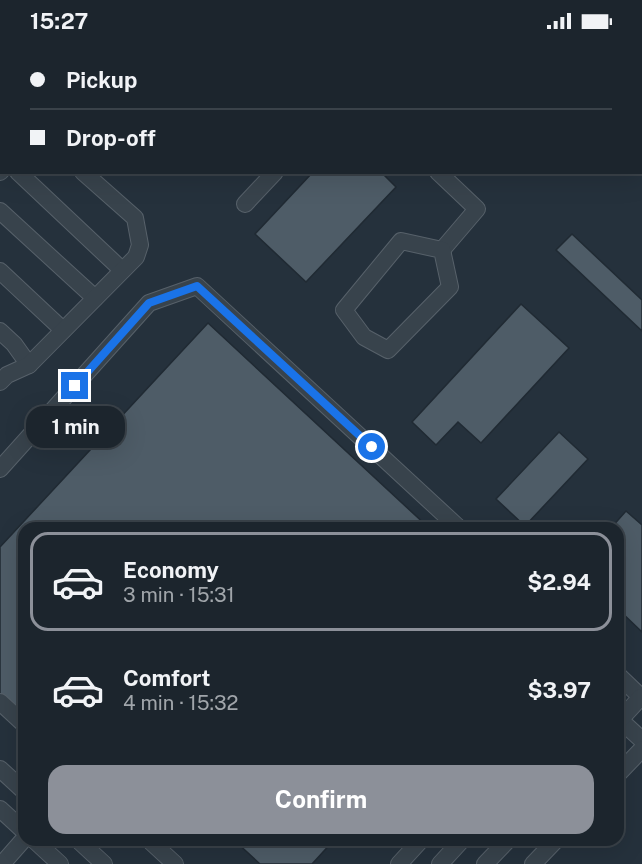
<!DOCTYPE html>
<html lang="en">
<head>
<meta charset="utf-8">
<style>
	body { margin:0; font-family:"Public Sans",sans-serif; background:#293139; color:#f1f3f6; height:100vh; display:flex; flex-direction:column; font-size:22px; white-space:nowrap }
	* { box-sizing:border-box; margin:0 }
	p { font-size:20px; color:#a0a5aa }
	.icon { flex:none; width:33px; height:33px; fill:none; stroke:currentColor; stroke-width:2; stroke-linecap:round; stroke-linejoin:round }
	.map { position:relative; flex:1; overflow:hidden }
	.details { position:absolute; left:18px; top:480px; width:606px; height:324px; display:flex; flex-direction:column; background:#1c252d; border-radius:18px; box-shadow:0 6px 24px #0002,0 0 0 2px #3a4249 }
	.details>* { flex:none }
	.top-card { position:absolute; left:0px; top:0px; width:642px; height:132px; box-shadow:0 6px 24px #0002,0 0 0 2px #3a4249; display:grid; align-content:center; height:132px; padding:0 30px; background:#1c252d }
	.end { position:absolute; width:27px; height:27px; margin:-14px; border:8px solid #1a73e8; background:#fff; box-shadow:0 0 0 3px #fff }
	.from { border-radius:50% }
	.bubble { position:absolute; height:42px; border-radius:18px; background:#1c252d; box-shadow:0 6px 24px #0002,0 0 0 2px #3a4249; font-size:20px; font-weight:700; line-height:42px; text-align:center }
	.top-card b { display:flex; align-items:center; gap:21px; height:57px; font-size:22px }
	.top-card b+b { border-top:2px solid #3a4249 }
	.top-card i { width:15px; height:15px; background:#f1f3f6 }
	ul { padding:10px 0 0; list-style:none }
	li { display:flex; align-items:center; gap:18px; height:99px; margin:0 12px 9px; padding:0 18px; border:3px solid transparent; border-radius:18px }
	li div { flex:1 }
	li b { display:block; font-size:22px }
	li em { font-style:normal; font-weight:700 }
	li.current { border-color:#8c9099 }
	li>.icon { width:54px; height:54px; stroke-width:1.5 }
	.action { display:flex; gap:12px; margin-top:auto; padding:12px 30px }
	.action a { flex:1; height:69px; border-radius:18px; background:#8c9099; color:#fff; font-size:24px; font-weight:700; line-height:69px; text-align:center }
	.status { display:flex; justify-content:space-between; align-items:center; height:42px; padding:0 30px; background:#1c252d; direction:ltr }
	.status svg { height:16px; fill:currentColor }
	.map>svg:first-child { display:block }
</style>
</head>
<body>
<div class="status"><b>15:27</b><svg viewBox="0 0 49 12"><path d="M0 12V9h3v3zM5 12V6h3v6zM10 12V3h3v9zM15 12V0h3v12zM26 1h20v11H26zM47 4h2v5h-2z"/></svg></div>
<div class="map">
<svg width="642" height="822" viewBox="0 0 642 822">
	<rect width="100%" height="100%" fill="#25313c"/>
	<g fill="#4e5c67" stroke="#202a33" stroke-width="1.5">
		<path d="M 0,0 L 56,0 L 55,2 L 2,2 L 2,28 L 0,27 Z"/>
		<path d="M 161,0 L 240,0 L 241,2 L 159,2 Z"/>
		<path d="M 313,130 L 381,130 L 396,145 L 306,240 L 255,192 Z"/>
		<path d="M 572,192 L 642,258 L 642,289 L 556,208 Z"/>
		<path d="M 521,262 L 569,306 L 481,401 L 458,380 L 436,403 L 412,380 Z"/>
		<path d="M 208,281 L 429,486 L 24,486 L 24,677 L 0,655 L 0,505 Z"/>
		<path d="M 559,390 L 588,417 L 525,484 L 496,457 Z"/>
		<path d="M 626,469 L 642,483 L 642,590 L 618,567 L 618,486 L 611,486 Z"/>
		<path d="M 234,798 L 334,798 L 312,822 L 260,822 Z"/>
	</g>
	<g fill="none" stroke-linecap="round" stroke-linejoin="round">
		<defs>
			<g id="minor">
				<path d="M 296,0 L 297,2"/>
				<path d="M 97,2 L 98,0"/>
				<path d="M 0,57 L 2,59"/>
				<path d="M 0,130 L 2,128"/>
				<path d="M 18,130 L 122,228"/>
				<path d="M 438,130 L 477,167 L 442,208"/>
				<path d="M 245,162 L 275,130"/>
				<path d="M 0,169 L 95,256"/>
				<path d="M 401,199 L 442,208 L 450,245 L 388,308 L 364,295 L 344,268 Z"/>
				<path d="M 0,229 L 63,288"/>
				<path d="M 0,289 L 14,302 L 29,323"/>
				<path d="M 0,340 L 7,333 L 29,323 L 136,215 L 140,203 L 135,176 L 83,130"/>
				<path d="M 0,427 L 149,261 L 197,244 L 459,486"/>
				<path d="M 618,633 L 642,656"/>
				<path d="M 0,660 L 24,682"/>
				<path d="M 618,676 L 642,698"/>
				<path d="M 618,680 L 641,655"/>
				<path d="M 0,727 L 24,749"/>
				<path d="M 618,732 L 642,707"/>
				<path d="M 0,767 L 24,789"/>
				<path d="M 34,798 L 60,822"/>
				<path d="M 78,798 L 104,822"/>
				<path d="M 149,798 L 175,822"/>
				<path d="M 2,822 L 24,797"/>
				<path d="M 399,822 L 421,798"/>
				<path d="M 440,822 L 462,798"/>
				<path d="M 485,822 L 508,798"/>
				<path d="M 533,822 L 556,798"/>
			</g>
		</defs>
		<use href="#minor" stroke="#57616a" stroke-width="18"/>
		<use href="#minor" stroke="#38434c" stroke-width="16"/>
	</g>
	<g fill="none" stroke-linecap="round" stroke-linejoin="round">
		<path stroke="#1a73e8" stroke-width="8" d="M 75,344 L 149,261 L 197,244 L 372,405"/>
	</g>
</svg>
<i class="end from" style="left:372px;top:405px"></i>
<i class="end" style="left:75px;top:344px"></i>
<div class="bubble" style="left:26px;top:364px;width:99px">1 min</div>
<div class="top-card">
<b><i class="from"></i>Pickup</b>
<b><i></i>Drop-off</b>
</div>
<section class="details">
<ul>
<li class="current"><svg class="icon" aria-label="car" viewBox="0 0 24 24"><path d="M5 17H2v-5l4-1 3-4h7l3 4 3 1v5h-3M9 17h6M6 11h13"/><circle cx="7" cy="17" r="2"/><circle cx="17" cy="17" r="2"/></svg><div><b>Economy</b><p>3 min · 15:31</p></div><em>$2.94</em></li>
<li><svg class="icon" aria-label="car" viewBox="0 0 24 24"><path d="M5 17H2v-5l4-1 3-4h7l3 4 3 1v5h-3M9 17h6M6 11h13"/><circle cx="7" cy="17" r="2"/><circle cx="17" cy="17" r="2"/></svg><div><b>Comfort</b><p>4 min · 15:32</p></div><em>$3.97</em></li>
</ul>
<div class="action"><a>Confirm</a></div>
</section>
</div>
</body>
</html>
